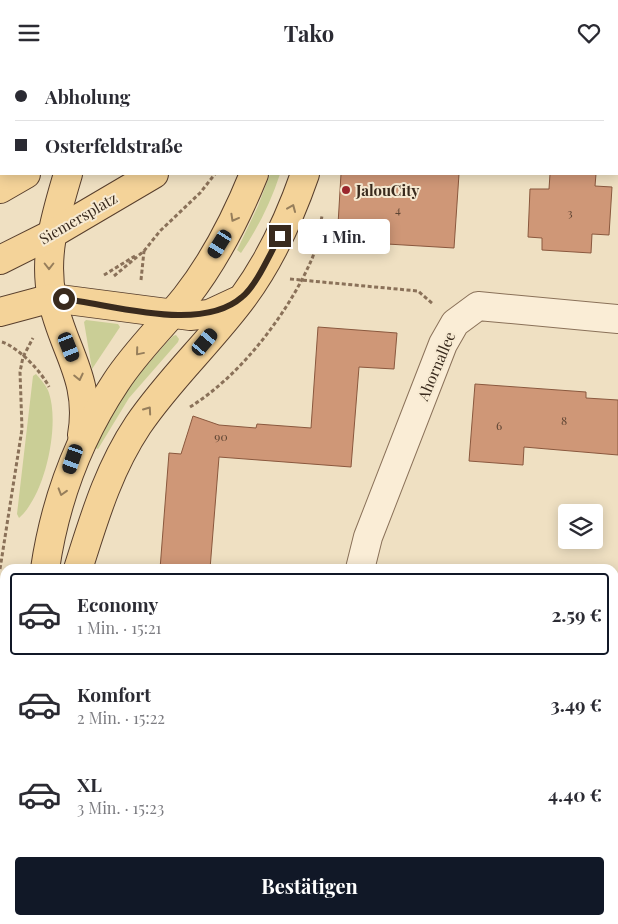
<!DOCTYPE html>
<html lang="de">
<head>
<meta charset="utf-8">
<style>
	body { margin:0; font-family:"Playfair Display",serif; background:#f2f2f3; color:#2b2b33; height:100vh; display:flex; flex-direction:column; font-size:19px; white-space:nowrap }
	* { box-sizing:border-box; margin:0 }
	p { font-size:16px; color:#7c7c81 }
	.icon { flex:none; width:28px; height:28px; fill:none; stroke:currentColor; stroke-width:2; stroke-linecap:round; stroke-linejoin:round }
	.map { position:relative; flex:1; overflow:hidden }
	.panel { position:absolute; left:0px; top:499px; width:619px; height:361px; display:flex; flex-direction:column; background:#fff; border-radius:15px 15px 0 0; box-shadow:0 2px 12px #0003 }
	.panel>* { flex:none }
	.banner { position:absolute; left:0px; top:0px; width:619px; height:110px; box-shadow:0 2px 12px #0003; display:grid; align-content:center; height:110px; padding:0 15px; background:#fff }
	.fabs { position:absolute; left:558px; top:439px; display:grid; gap:10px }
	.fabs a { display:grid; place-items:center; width:45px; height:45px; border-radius:5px; background:#fff; box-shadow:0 2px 12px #0003; font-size:25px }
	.end { position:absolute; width:22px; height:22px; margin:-11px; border:6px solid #392a1d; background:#fff; box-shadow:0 0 0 2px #fff }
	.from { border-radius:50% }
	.bubble { position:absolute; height:35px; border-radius:5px; background:#fff; box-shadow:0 2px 12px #0003; font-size:16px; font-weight:700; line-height:35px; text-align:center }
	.car { position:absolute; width:15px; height:30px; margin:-15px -8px; border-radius:6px; box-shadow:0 0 4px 1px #0007; background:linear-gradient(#222 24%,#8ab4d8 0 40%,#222 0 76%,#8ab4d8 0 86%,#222 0) }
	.banner b { display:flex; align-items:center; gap:18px; height:48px; font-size:19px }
	.banner b+b { border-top:1px solid #e1e1e2 }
	.banner i { width:12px; height:12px; background:#2b2b33 }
	ul { padding:9px 0 0; list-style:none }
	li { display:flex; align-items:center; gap:15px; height:82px; margin:0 10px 8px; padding:0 5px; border:2px solid transparent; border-radius:5px }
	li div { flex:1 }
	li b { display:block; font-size:19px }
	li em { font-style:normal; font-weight:700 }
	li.on { border-color:#111827 }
	li>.icon { width:45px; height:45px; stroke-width:1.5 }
	.primary-button { display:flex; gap:10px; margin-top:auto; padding:10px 15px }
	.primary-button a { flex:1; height:58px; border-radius:5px; background:#111827; color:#fff; font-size:20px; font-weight:700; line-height:58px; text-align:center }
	header { display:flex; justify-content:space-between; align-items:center; height:65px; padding:0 15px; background:#fff; font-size:22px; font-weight:700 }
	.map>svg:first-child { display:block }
</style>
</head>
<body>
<header><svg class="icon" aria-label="menu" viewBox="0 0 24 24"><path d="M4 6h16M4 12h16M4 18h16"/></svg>Tako<svg class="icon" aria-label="heart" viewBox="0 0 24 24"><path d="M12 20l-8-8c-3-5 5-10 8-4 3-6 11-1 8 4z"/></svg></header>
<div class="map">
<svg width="618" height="859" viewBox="0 0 618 859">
	<rect width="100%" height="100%" fill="#efe0c2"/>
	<g fill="#cace96">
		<path d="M 270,109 L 280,109 C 271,137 258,163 241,188 L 237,185 L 258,141 Z"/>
		<path d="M 86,255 L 118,259 L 120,262 L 92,304 L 84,257 Z"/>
		<path d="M 176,270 L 179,274 L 178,277 L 129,333 L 98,384 L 95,383 C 116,337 138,308 173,271 Z"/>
		<path d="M 36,309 C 41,315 47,321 49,328 C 60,361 45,431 19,453 L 17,449 L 33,311 Z"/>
	</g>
	<g fill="#cf9777" stroke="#8a583e">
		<path d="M 341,109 L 459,109 L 454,183 L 337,176 Z"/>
		<path d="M 550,109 L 596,109 L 595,121 L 612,122 L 609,170 L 592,169 L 591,188 L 542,185 L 542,173 L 528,172 L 530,124 L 549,124 Z"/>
		<path d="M 318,262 L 397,268 L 394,304 L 359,302 L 351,402 L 219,392 L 210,504 L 160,504 L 169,388 L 181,389 L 193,351 L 219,360 L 256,363 L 257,359 L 311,363 Z"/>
		<path d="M 475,319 L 586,327 L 586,333 L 618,335 L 618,390 L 524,382 L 523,400 L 469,396 Z"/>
	</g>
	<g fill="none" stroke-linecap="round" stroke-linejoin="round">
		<defs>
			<g id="street">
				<path d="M 360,504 L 368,472 L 443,279 L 455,258 L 478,241 L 618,254"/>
				<path d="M 614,803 L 618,803"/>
			</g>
			<g id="primary">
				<path d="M 203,1 L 204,0"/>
				<path d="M 286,1 L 287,0"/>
				<path d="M 323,1 L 324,0"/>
				<path d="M 68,109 C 56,150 43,190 52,233 C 62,284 92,313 82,370"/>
				<path d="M 0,124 L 26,109"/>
				<path d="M 0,195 L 52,169 L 154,109"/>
				<path d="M 0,247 L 52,233 L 190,251 L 209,249 L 237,236"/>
				<path d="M 45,504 C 55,436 78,374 116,317 C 136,286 163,261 186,232 C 215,195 237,151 254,109"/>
				<path d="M 78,504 C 94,454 108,405 138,360 C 169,314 211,276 244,231 C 271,194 290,152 305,109"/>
				<path d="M 0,750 L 5,732"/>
			</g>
		</defs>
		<use href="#street" stroke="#8a7159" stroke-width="30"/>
		<use href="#primary" stroke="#583f2d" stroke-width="30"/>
		<g stroke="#8a7159" stroke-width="3" stroke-dasharray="4 2.5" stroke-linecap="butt">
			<path d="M 528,0 L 529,1"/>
			<path d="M 93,1 L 95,0"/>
			<path d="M 371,1 L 371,0"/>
			<path d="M 395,1 L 397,0"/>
			<path d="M 0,51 L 1,50"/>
			<path d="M 104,210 L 135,191"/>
			<path d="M 114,211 L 144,186 L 160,166 L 200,128 L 215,109"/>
			<path d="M 290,214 L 418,226 L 433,239"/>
			<path d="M 141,215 L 144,186"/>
			<path d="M 2,277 C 18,282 42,307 49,322"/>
			<path d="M 190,342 C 240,311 287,250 311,196 C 317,183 319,166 322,151"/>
			<path d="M 0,504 L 22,364 L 20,307 L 23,292 L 33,273"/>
			<path d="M 0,560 L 5,538"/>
			<path d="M 0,602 L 5,611"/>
			<path d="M 0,668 L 5,669"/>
		</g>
		<use href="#street" stroke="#faedd6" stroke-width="28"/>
		<use href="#primary" stroke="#f4d399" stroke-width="28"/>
	</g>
	<defs><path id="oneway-chevron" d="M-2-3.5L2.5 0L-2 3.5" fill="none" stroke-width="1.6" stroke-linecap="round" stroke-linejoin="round" transform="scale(1.25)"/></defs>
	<g stroke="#967e5b">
		<use href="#oneway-chevron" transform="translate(292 143) rotate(-67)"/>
		<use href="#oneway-chevron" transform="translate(234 153) rotate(119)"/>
		<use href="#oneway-chevron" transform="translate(49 201) rotate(90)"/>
		<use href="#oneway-chevron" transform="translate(139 287) rotate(130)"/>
		<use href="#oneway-chevron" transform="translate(79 312) rotate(77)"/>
		<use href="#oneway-chevron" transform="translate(148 345) rotate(-55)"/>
		<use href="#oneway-chevron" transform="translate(62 427) rotate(107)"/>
	</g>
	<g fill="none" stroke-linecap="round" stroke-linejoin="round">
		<path stroke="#392a1d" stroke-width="6" d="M 64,234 C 115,240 201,268 242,232 C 257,220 270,188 280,171"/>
	</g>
	<circle fill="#9b272d" stroke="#f7ead2" stroke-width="2" cx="346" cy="125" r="5"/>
	<g text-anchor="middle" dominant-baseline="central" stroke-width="4" stroke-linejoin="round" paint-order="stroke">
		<g font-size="12" fill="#5e4534">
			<text x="398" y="144">4</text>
			<text x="570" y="147">3</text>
			<text x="564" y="355">8</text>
			<text x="499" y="360">6</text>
			<text x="221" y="371">90</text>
		</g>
		<g font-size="15" font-weight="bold" fill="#392a1d" stroke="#f7ead2" text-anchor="start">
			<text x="356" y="125">JalouCity</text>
		</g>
		<g font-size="15" fill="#392a1d" stroke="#f7ead2">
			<text transform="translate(78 153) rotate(-30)">Siemersplatz</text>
			<text transform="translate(436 301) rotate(-67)">Ahornallee</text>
		</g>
	</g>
</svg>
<div class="fabs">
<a><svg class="icon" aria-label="layers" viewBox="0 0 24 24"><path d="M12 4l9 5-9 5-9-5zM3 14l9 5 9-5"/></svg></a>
</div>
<i class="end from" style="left:64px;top:234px"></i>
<i class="end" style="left:280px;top:171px"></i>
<div class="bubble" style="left:298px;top:154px;width:92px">1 Min.</div>
<i class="car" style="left:220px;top:179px;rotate:212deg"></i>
<i class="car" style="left:205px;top:277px;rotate:40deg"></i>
<i class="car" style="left:69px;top:282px;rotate:158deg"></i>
<i class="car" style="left:73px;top:394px;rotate:199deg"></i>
<div class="banner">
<b><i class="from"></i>Abholung</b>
<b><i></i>Osterfeldstraße</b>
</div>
<section class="panel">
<ul>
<li class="on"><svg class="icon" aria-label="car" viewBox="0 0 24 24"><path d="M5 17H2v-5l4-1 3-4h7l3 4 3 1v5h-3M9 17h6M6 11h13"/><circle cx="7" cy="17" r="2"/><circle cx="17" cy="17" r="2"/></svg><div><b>Economy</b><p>1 Min. · 15:21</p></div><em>2.59 €</em></li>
<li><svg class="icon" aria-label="car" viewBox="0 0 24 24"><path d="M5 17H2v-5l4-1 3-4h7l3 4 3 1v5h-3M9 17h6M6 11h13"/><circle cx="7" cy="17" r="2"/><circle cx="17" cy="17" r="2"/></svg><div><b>Komfort</b><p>2 Min. · 15:22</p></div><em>3.49 €</em></li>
<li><svg class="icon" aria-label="car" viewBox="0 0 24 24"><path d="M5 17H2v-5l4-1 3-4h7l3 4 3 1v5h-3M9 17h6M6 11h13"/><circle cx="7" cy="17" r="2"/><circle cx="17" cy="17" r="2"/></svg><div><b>XL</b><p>3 Min. · 15:23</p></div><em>4.40 €</em></li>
</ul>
<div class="primary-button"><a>Bestätigen</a></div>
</section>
</div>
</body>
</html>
